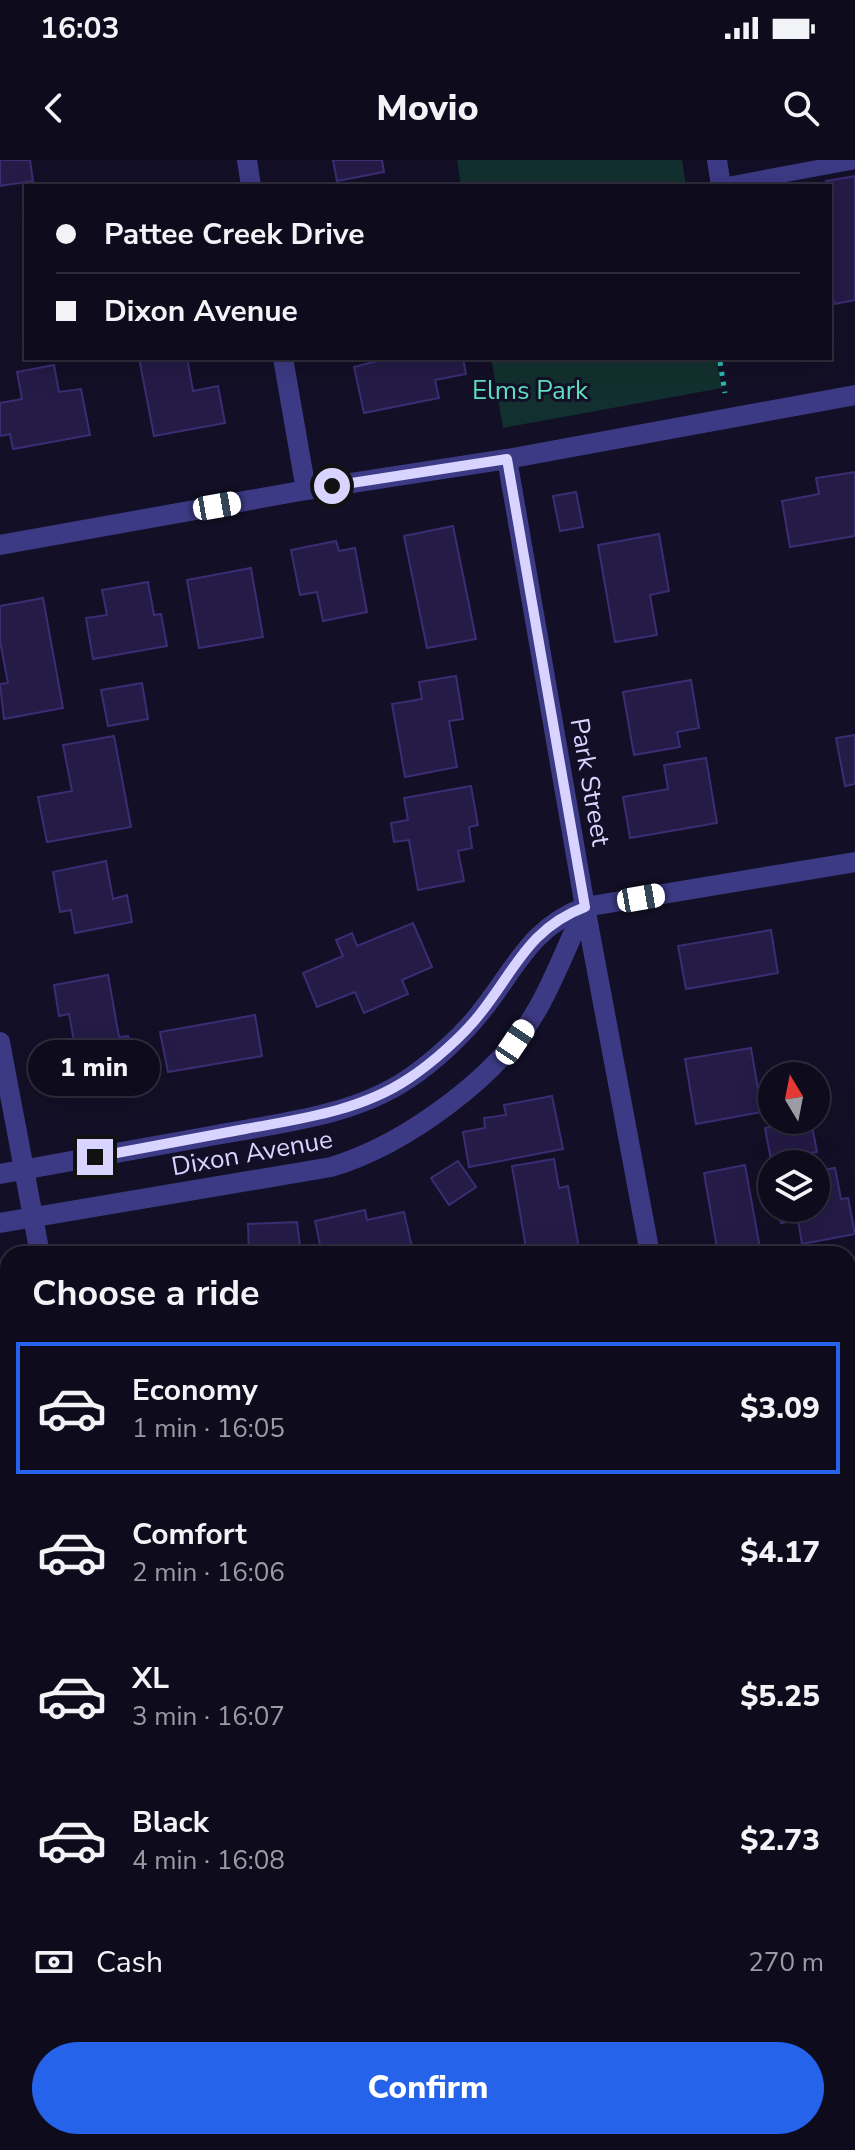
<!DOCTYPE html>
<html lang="en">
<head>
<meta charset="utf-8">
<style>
	body { margin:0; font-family:"Nunito Sans",sans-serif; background:#1c1929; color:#f1f3f6; height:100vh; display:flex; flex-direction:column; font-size:30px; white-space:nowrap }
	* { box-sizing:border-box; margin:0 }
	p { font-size:26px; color:#9b9ba3 }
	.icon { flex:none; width:44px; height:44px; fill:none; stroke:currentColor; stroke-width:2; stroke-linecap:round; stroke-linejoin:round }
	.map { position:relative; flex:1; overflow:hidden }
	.details { position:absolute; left:0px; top:1086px; width:856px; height:904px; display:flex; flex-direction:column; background:#0e0b1c; border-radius:24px 24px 0 0; box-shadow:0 8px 32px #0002,0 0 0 2px #2e2b3b }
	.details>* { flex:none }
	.guide { position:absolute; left:24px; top:24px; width:808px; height:176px; border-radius:0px; box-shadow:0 8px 32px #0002,0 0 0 2px #2e2b3b; display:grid; align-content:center; height:176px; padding:0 32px; background:#0e0b1c }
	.needle { width:52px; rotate:350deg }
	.controls { position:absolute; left:758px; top:902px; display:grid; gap:16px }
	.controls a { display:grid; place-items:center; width:72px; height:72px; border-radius:50%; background:#0e0b1c; box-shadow:0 8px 32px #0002,0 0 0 2px #2e2b3b; font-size:40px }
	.end { position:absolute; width:36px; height:36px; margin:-18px; border:10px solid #d9d4ff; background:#111; box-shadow:0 0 0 4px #111 }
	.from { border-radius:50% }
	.bubble { position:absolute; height:56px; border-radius:28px; background:#0e0b1c; box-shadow:0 8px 32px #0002,0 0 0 2px #2e2b3b; font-size:26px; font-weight:800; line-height:56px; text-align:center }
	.car { position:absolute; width:24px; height:48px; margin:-24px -12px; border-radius:10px; box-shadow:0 0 6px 2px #0007; background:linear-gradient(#fff 24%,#345 0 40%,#fff 0 76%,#345 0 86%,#fff 0) }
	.guide b { display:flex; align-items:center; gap:28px; height:76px; font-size:30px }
	.guide b+b { border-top:2px solid #2e2b3b }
	.guide i { width:20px; height:20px; background:#f1f3f6 }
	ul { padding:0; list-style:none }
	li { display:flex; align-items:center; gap:24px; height:132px; margin:0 16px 12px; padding:0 16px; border:4px solid transparent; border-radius:0px }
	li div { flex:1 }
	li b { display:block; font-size:30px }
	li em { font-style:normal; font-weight:800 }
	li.active { border-color:#2563eb }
	li>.icon { width:72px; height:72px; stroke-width:1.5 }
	h2 { padding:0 32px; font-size:36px; line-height:96px }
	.pay { display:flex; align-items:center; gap:20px; height:88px; padding:0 32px; font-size:30px }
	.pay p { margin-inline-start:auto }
	.action { display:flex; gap:16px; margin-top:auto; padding:16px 32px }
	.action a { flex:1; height:92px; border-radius:48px; background:#2563eb; color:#fff; font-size:32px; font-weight:800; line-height:92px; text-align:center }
	.status { display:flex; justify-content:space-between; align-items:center; height:56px; padding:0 40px; background:#0e0b1c; direction:ltr }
	.status svg { height:22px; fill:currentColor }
	header { display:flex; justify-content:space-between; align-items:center; height:104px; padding:0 32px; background:#0e0b1c; font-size:36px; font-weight:800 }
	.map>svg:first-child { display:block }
</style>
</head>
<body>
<div class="status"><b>16:03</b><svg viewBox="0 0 49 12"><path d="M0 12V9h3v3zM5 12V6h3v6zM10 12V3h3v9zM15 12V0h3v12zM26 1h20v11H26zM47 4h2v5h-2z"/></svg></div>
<header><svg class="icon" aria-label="back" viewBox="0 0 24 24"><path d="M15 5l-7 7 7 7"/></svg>Movio<svg class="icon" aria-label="search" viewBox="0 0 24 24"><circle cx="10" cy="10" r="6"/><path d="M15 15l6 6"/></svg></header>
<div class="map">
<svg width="855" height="1990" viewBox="0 0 855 1990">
	<rect width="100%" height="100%" fill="#130f26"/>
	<g fill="#12302f">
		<path d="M 457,0 L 682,0 L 686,26 L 461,26 Z"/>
		<path d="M 491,198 L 716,198 L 722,228 L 503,268 Z"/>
	</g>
	<g fill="#241b47" stroke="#3b2d73" stroke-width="2">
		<path d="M 0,0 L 30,0 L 33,21 L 0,26 Z"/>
		<path d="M 333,0 L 382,0 L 384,12 L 337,21 Z"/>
		<path d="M 855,16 L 855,140 L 834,144 L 830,117 L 830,26 L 827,26 L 826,21 Z"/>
		<path d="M 139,198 L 187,198 L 193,231 L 218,226 L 225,263 L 154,276 Z"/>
		<path d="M 389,198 L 463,198 L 466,214 L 435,220 L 439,238 L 364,253 L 354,207 Z"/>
		<path d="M 54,205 L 59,232 L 81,229 L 90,275 L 13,289 L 10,274 L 0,276 L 0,243 L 22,239 L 17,212 Z"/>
		<path d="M 855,312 L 855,376 L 790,387 L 782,341 L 819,334 L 816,318 Z"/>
		<path d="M 576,332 L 583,367 L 560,371 L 553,336 Z"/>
		<path d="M 453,366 L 476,479 L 427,488 L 404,376 Z"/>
		<path d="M 659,374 L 669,431 L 650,435 L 657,475 L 615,482 L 598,385 Z"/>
		<path d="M 336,381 L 339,391 L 355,388 L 367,452 L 323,461 L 317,432 L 300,435 L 291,390 Z"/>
		<path d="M 251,408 L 263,477 L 199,488 L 187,420 Z"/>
		<path d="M 148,422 L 154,455 L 161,454 L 167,486 L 93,499 L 86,458 L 107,455 L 102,430 Z"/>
		<path d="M 43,438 L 63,548 L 4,559 L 0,524 L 8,523 L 0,481 L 0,446 Z"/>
		<path d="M 456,516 L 463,559 L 449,561 L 457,607 L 405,617 L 392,544 L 422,539 L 419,522 Z"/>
		<path d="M 691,520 L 699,568 L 677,572 L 680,587 L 634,595 L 623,532 Z"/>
		<path d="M 142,523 L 148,559 L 108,566 L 101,530 Z"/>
		<path d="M 855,575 L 855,624 L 845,626 L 836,578 Z"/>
		<path d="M 114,576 L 131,667 L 47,682 L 38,637 L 72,631 L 63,585 Z"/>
		<path d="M 706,598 L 717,663 L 630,678 L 623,637 L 668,629 L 664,605 Z"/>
		<path d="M 471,626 L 478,665 L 469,667 L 472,688 L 458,691 L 464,721 L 418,730 L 409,680 L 394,682 L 391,663 L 408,660 L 404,638 Z"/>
		<path d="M 106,701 L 113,739 L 127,735 L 132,762 L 75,773 L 71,750 L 60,752 L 53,712 Z"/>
		<path d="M 413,763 L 432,807 L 402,820 L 408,834 L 364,853 L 355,832 L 317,847 L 303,813 L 343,796 L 336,780 L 352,773 L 357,786 Z"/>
		<path d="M 771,770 L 778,813 L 686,829 L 678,786 Z"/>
		<path d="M 108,815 L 119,877 L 128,876 L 132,898 L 114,901 L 117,918 L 82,925 L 69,854 L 59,856 L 54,825 Z"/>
		<path d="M 255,855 L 262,896 L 168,912 L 160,872 Z"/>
		<path d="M 751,888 L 762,952 L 696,964 L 685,899 Z"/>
		<path d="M 552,936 L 563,989 L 469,1007 L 463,972 L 485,968 L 484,958 L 506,955 L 504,945 Z"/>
		<path d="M 811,960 L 817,992 L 771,1000 L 765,968 Z"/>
		<path d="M 554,999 L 559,1028 L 568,1026 L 580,1094 L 527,1094 L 512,1006 Z"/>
		<path d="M 458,1001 L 476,1027 L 449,1045 L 431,1018 Z"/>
		<path d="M 745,1005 L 761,1094 L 718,1094 L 704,1013 Z"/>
		<path d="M 835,1008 L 841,1039 L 848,1038 L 855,1074 L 802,1084 L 798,1060 L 781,1063 L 778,1048 L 816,1048 L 816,1011 Z"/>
		<path d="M 365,1050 L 367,1060 L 404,1052 L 413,1092 L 322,1094 L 315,1061 Z"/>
		<path d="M 297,1062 L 301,1094 L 249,1094 L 248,1064 Z"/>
		<path d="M 8,1291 L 8,1346 L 0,1353 L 0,1298 Z"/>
		<path d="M 848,1411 L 855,1422 L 855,1450 L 848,1454 Z"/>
		<path d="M 855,1488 L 855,1548 L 848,1552 L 848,1492 Z"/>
		<path d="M 0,1615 L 8,1626 L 8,1659 L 0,1665 Z"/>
		<path d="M 30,1982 L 140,1982 L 146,1990 L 37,1990 Z"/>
	</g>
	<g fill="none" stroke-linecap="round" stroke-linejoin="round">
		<path stroke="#2fb8b0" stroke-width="5" stroke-dasharray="4 6" stroke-linecap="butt" d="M 720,202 L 725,233"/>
		<path stroke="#3d3a85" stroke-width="16" d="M 722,26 L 855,1"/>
		<g stroke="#3d3a85" stroke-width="20">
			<path d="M 247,0 L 251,26"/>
			<path d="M 717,0 L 721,26"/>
			<path d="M 283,198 L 306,330"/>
			<path d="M 507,299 L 585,747 L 650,1094"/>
			<path d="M 0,385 L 306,330 L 507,299 L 855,235"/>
			<path d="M 0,882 L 40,1094"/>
			<path d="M 0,1014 C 72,1001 144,988 216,975 C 280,963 353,956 408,919 C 432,903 463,875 480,853 C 515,810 529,768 585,747 L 855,702"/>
			<path d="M 0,1063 L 331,1007 C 405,985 500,916 538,848 C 556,816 569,781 585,747"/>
			<path d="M 0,1219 L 8,1212"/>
			<path d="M 848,1284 L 855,1294"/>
		</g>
		<g stroke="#6f6bff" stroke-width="20">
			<path d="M 848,1167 L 855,1162"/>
			<path d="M 0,1833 L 8,1826"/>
		</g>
	</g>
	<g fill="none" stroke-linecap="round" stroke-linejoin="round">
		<path stroke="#d9d4ff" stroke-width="10" d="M 95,997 C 145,988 195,978 245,969 C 300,959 360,951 408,919 C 431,904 463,876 480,854 C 515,810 529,768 585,747 L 507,299 L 332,326"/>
	</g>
	<g text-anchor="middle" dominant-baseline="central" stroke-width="6" stroke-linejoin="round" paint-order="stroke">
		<g font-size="26" fill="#5fe0c0" stroke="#130f26">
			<text x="530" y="230">Elms Park</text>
		</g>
		<g font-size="26" fill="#d9d4ff" stroke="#130f26">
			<text transform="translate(590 622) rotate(80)">Park Street</text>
			<text transform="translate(252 993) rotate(-10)">Dixon Avenue</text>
		</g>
	</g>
</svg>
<div class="controls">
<a><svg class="needle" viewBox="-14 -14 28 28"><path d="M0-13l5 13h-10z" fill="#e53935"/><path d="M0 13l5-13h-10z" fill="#9b9ba3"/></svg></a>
<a><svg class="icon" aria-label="layers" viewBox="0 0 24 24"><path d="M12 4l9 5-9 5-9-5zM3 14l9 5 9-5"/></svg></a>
</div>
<i class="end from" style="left:332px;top:326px"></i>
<i class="end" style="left:95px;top:997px"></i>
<div class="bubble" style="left:28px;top:880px;width:132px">1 min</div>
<i class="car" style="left:217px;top:346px;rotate:80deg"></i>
<i class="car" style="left:641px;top:738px;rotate:80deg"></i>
<i class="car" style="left:515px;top:882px;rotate:34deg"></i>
<div class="guide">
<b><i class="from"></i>Pattee Creek Drive</b>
<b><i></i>Dixon Avenue</b>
</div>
<section class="details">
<h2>Choose a ride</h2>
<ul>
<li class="active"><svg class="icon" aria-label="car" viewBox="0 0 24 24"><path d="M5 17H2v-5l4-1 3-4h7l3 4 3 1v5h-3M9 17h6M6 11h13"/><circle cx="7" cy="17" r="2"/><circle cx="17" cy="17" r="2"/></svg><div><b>Economy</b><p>1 min · 16:05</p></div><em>$3.09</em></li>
<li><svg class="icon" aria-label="car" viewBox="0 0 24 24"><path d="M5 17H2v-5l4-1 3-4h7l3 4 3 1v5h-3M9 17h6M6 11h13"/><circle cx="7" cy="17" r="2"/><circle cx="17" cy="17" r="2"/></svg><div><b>Comfort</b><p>2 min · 16:06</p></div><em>$4.17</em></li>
<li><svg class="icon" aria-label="car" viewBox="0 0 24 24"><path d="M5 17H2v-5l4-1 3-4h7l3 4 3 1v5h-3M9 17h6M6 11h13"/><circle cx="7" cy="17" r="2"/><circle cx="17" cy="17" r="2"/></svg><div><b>XL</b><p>3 min · 16:07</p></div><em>$5.25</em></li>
<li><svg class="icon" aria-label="car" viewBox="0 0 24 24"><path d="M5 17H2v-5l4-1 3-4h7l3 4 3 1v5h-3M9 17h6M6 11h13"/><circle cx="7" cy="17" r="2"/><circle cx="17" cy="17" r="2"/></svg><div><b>Black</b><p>4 min · 16:08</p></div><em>$2.73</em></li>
</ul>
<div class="pay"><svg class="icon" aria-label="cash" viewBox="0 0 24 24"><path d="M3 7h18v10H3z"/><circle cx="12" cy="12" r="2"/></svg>Cash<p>270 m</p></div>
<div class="action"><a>Confirm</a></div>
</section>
</div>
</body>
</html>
